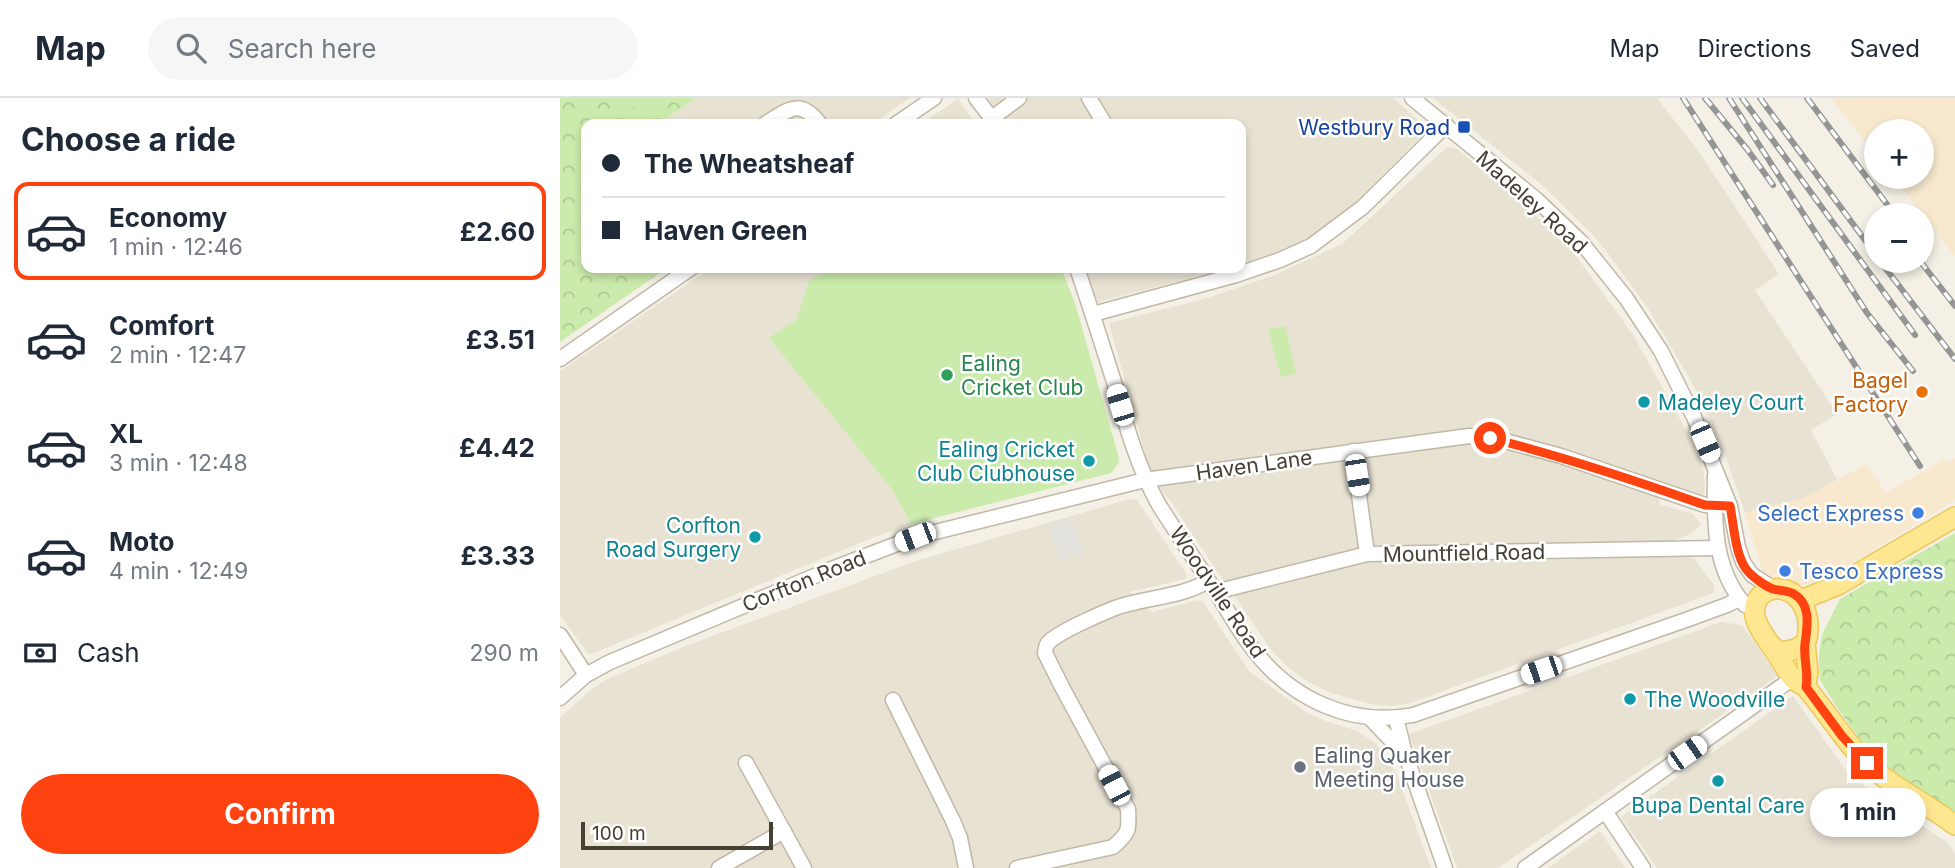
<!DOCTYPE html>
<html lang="en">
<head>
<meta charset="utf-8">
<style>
	body { margin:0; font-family:Inter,sans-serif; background:#f6f6f7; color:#1f2937; height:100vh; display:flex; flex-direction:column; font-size:26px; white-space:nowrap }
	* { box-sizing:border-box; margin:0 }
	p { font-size:23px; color:#747a83 }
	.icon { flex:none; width:38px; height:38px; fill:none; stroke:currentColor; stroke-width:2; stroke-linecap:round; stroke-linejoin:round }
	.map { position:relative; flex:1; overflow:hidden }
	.drawer { display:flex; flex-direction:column; background:#fff; width:560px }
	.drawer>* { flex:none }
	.guide { position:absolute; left:21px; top:21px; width:665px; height:154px; border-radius:14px; box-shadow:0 4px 10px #0003; display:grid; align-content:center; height:154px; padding:0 21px; background:#fff }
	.buttons { position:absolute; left:1304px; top:21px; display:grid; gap:14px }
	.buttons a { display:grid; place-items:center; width:70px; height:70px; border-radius:50%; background:#fff; box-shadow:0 4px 10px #0003; font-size:35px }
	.scale { position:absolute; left:21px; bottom:18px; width:192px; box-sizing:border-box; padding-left:7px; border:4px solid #464034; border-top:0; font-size:19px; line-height:24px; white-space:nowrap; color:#464034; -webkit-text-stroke:5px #fff; paint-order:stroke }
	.end { position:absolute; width:32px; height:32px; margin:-16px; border:9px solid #ff4310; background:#fff; box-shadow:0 0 0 4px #fff }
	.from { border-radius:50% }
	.bubble { position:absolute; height:49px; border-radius:24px; background:#fff; box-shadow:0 4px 10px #0003; font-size:23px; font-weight:700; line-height:49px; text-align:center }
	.car { position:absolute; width:21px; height:42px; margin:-21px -10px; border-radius:9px; box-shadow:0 0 5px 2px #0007; background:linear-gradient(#fff 24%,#345 0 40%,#fff 0 76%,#345 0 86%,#fff 0) }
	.guide b { display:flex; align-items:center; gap:24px; height:66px; font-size:26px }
	.guide b+b { border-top:2px solid #e0e1e3 }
	.guide i { width:18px; height:18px; background:#1f2937 }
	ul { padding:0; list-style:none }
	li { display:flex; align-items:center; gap:21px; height:98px; margin:0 14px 10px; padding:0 7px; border:4px solid transparent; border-radius:14px }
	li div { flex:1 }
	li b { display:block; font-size:26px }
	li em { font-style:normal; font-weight:700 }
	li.current { border-color:#ff4310 }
	li>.icon { width:63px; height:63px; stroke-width:1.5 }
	h2 { padding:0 21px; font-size:32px; line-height:84px }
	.pay { display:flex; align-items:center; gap:18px; height:77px; padding:0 21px; font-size:26px }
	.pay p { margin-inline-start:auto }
	.primary-button { display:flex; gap:14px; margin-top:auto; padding:14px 21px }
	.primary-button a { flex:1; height:80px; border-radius:42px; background:#ff4310; color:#fff; font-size:28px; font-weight:700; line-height:80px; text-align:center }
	header { display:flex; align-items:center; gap:42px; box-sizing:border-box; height:98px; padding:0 35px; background:#fff; border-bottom:2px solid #e0e1e3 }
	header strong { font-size:33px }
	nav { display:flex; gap:38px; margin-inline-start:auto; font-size:24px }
	.search { width:490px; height:63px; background:#f6f6f7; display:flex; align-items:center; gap:18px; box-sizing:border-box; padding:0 24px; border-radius:38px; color:#747a83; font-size:26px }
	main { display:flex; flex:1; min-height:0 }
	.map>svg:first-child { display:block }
</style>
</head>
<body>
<header>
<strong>Map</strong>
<div class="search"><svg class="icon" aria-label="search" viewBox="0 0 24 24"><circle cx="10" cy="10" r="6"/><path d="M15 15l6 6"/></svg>Search here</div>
<nav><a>Map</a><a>Directions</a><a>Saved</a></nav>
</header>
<main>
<section class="drawer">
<h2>Choose a ride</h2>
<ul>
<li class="current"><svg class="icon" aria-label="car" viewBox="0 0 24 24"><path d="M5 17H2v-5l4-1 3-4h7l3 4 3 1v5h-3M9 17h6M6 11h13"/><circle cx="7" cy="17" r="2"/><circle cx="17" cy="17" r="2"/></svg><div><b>Economy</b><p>1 min · 12:46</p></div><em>£2.60</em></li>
<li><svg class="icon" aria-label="car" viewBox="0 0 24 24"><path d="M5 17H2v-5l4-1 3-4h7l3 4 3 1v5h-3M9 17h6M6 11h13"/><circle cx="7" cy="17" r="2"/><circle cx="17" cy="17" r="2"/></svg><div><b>Comfort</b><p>2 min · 12:47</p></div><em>£3.51</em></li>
<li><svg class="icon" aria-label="car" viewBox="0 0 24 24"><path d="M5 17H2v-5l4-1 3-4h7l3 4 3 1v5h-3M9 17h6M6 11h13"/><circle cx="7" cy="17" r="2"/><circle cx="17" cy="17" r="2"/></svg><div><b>XL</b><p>3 min · 12:48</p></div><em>£4.42</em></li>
<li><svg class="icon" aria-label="car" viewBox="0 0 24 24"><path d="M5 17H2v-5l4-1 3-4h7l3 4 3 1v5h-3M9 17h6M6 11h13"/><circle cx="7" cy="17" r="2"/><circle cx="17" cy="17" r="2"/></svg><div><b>Moto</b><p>4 min · 12:49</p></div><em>£3.33</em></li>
</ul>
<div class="pay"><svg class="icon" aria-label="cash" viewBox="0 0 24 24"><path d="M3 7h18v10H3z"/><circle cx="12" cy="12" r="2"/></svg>Cash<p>290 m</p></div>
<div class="primary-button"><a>Confirm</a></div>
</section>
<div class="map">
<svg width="1395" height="770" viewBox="0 0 1395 770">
	<defs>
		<pattern id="forest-crowns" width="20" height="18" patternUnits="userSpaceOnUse" patternTransform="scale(1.75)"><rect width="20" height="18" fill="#caebab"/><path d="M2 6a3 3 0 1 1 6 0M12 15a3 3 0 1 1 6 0" fill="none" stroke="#afcb94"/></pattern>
	</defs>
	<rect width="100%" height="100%" fill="#f4f0e5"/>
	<g fill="#e8e2d3">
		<path d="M 136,0 L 350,0 L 312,26 L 98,26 Z"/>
		<path d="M 428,0 L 833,0 L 865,28 L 864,35 L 762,138 L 681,167 L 681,26 L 444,26 Z"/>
		<path d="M 873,0 L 1097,0 L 1139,54 L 1219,176 L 1195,192 L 1277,316 L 1251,332 L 1277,382 L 1242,401 L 1185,415 L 1167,362 L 1148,317 L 1129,279 L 1087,209 L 1047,154 L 1031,135 L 982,87 Z"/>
		<path d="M 398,1 L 416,26 L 361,26 Z"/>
		<path d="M 887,49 L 896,50 L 967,109 L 1017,159 L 1073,237 L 1113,308 L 1135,350 L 1143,371 L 1145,391 L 1144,395 L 1140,400 L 1100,388 L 1099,406 L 1133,416 L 1141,426 L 1132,435 L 1107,446 L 1107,458 L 1134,460 L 1154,487 L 1154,495 L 850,605 L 833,608 L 815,607 L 771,595 L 748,584 L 729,570 L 712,553 L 674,497 L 732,484 L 723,471 L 664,484 L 612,405 L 592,381 L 549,225 L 644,201 L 712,178 L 782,146 Z"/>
		<path d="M 151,170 L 269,170 L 249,183 L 236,222 L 210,241 L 333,393 L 351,426 L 317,438 L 29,557 L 0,517 L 0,273 Z"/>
		<path d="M 521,170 L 670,170 L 538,204 Z"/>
		<path d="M 570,401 L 577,402 L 627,477 L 625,481 L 570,494 L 592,514 L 638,502 L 644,505 L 689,573 L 747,615 L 766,623 L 797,633 L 815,645 L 836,674 L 871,770 L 0,770 L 0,620 L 26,596 L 45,582 L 128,547 L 356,463 Z"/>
		<path d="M 1161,524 L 1182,527 L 1218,578 L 938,770 L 897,770 L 849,636 Z"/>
		<path d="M 1233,598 L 1290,678 L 1388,745 L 1395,756 L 1395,770 L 1097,770 L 1061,719 Z"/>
		<path d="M 1040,733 L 1065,770 L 988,770 Z"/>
	</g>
	<g fill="#f7e8ce">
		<path d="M 1271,0 L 1395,0 L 1395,158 L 1333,79 L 1362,79 L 1362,33 L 1316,33 L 1316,57 Z"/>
		<path d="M 1395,360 L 1395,402 L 1261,484 L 1233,488 L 1203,475 L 1185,415 L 1242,401 L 1306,366 L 1326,395 L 1385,361 L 1388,365 Z"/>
	</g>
	<g fill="url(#forest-crowns)">
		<path d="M 0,0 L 136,0 L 98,26 L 26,26 L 26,170 L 107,170 L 0,244 Z"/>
		<path d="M 1395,435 L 1395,716 L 1329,670 L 1307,651 L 1278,611 L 1260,582 L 1259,557 L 1262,537 L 1280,501 Z"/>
	</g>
	<g fill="#caebab">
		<path d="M 67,0 L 104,0 L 105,2 L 82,20 Z"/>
		<path d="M 269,170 L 501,170 L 515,205 L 559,360 C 559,366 555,371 551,375 L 351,426 L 333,393 L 209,240 L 236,222 L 249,183 Z"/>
		<path d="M 725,228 L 736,275 L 721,279 L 708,231 Z"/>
	</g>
	<path fill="#e4e2dd" d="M 512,421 L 524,455 L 500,463 L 488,428 Z"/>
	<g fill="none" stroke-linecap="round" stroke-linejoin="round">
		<defs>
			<g id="minor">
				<path d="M 416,0 L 436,26"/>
				<path d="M 529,0 L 543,23"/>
				<path d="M 852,0 L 977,102 L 1021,144 L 1066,200 L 1101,253 L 1134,319 L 1170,408 L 1178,449 L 1183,464 L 1192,477 L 1214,491"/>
				<path d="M 432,20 L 459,0"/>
				<path d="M 205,26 C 229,11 240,0 260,26"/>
				<path d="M 336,26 L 374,0"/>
				<path d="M 517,170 C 530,208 542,246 554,284 C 566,327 577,368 599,407 C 618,437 638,467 658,497 C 669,515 680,535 693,551 C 731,601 791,629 853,617 L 1123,523 L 1167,507 L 1179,501"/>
				<path d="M 533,216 L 676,177 L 720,162 L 751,148 L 803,109 L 886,27"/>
				<path d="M 0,261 L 131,170"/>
				<path d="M 793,353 L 807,456"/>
				<path d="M 1155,377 C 1154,422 1153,471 1185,507"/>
				<path d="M 658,497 L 667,491 L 807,456 L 1157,450"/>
				<path d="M 0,537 L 26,577"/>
				<path d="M 0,600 L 26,577 L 50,564 L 269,472 L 355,439 L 585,382 L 909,338 L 930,339 L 1001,358 L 1145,407 L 1170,408"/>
				<path d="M 333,602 L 393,723 L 400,740 L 406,770"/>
				<path d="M 810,620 L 846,658 L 885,770"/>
				<path d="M 836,620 L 845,656"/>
				<path d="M 186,665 L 244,770"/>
				<path d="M 1045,713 L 1083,770"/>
				<path d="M 159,770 L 224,733"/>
				<path d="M 457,770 L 553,749 C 570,734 569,732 568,711 L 502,589 L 485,555 C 486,550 485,549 488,545 C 498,534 540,516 555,510 C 585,499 620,500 648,483"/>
				<path d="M 965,770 L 1233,580"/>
			</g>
			<g id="major">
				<path d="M 1241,502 L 1278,487 L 1395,419"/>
				<path d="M 1245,545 L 1248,574 L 1246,589"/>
				<path d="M 1213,549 L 1220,554 C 1228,553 1239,552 1244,545 C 1248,541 1248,535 1248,530 C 1249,510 1236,489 1214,491 C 1209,492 1204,494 1200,498 C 1184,517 1206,539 1216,555 C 1222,563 1227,574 1234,582 C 1238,585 1244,587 1247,591 C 1268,615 1284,643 1307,666 C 1334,690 1366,705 1395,727"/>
			</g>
		</defs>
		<use href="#minor" stroke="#c0b8a7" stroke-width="17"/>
		<use href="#major" stroke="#ebc85c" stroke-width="22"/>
		<use href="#minor" stroke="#fff" stroke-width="14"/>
		<use href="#major" stroke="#ffe792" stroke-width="19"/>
		<defs>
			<g id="rail">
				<path d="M 1123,0 L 1360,368"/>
				<path d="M 1145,0 L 1187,51 L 1213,87"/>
				<path d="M 1169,0 L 1307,215 L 1353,273"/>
				<path d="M 1182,0 L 1355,237"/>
				<path d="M 1200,0 L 1316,157"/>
				<path d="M 1247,0 L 1335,117"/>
				<path d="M 1320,163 L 1395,261"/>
				<path d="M 1360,163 L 1395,208"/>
			</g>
		</defs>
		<use href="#rail" stroke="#959595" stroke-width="6"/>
		<use href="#rail" stroke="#fff" stroke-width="3.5" stroke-dasharray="10" stroke-linecap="butt"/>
	</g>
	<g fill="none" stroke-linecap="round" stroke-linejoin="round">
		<path stroke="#ff4310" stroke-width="9" d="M 930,340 C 1000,358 1068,380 1136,404 L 1145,407 L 1170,408 C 1174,428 1175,455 1186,471 C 1191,478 1205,488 1213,491 C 1220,493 1227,492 1234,496 C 1252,507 1247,529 1245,546 C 1243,560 1249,574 1246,589 L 1282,638 L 1307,665"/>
	</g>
	<rect fill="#1a4fb4" stroke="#fff" stroke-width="2.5" x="897" y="22" width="14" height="14" rx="3.5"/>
	<circle fill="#2e9e5b" stroke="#fff" stroke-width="2.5" cx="387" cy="277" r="7"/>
	<circle fill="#e8710a" stroke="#fff" stroke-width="2.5" cx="1362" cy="294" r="7"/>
	<g fill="#0f9aa8" stroke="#fff" stroke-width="2.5">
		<circle cx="1084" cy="304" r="7"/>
		<circle cx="529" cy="363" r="7"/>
		<circle cx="195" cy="439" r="7"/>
		<circle cx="1070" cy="601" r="7"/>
		<circle cx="1158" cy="683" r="7"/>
	</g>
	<g fill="#3f7fe0" stroke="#fff" stroke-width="2.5">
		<circle cx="1358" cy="415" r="7"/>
		<circle cx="1225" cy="473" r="7"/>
	</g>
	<circle fill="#6b7280" stroke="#fff" stroke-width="2.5" cx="740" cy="669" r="7"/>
	<g text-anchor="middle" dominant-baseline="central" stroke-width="5" stroke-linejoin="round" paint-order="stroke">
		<g font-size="21" fill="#164399" stroke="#fff" text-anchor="end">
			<text x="890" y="29">Westbury Road</text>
		</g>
		<g font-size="21" fill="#464034" stroke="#fff">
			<text transform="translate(972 104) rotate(42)">Madeley Road</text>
			<text transform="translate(694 367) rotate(-8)">Haven Lane</text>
			<text transform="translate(904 455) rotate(-1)">Mountfield Road</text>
			<text transform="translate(244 483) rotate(-22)">Corfton Road</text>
			<text transform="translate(658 494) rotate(56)">Woodville Road</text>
		</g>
		<g font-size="21" fill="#27864d" stroke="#fff" text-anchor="start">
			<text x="401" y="265">Ealing<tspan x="401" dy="24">Cricket Club</tspan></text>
		</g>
		<g font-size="21" fill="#c56008" stroke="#fff" text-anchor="end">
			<text x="1348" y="282">Bagel<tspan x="1348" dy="24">Factory</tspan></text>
		</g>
		<g font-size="21" fill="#0d838f" stroke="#fff" text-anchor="start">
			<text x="1098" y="304">Madeley Court</text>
			<text x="515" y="351" text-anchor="end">Ealing Cricket<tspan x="515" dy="24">Club Clubhouse</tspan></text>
			<text x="181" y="427" text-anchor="end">Corfton<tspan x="181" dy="24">Road Surgery</tspan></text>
			<text x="1084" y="601">The Woodville</text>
			<text x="1158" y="707" text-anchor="middle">Bupa Dental Care</text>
		</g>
		<g font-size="21" fill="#366cbe" stroke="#fff" text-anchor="end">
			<text x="1344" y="415">Select Express</text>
			<text x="1239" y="473" text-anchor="start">Tesco Express</text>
		</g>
		<g font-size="21" fill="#5b616d" stroke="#fff" text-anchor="start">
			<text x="754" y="657">Ealing Quaker<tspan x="754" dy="24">Meeting House</tspan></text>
		</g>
	</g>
</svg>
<div class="buttons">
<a>+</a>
<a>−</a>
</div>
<div class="scale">100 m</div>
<i class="end from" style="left:930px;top:340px"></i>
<i class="end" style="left:1307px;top:665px"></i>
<div class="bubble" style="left:1250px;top:690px;width:116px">1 min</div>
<i class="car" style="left:560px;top:307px;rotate:343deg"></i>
<i class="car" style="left:1145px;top:344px;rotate:157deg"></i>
<i class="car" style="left:797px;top:377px;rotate:171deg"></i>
<i class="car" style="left:355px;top:439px;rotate:249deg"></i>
<i class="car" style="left:981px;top:572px;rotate:251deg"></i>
<i class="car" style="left:1127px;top:655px;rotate:55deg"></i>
<i class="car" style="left:554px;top:687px;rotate:332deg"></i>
<div class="guide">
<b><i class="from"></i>The Wheatsheaf</b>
<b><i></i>Haven Green</b>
</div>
</div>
</main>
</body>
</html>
